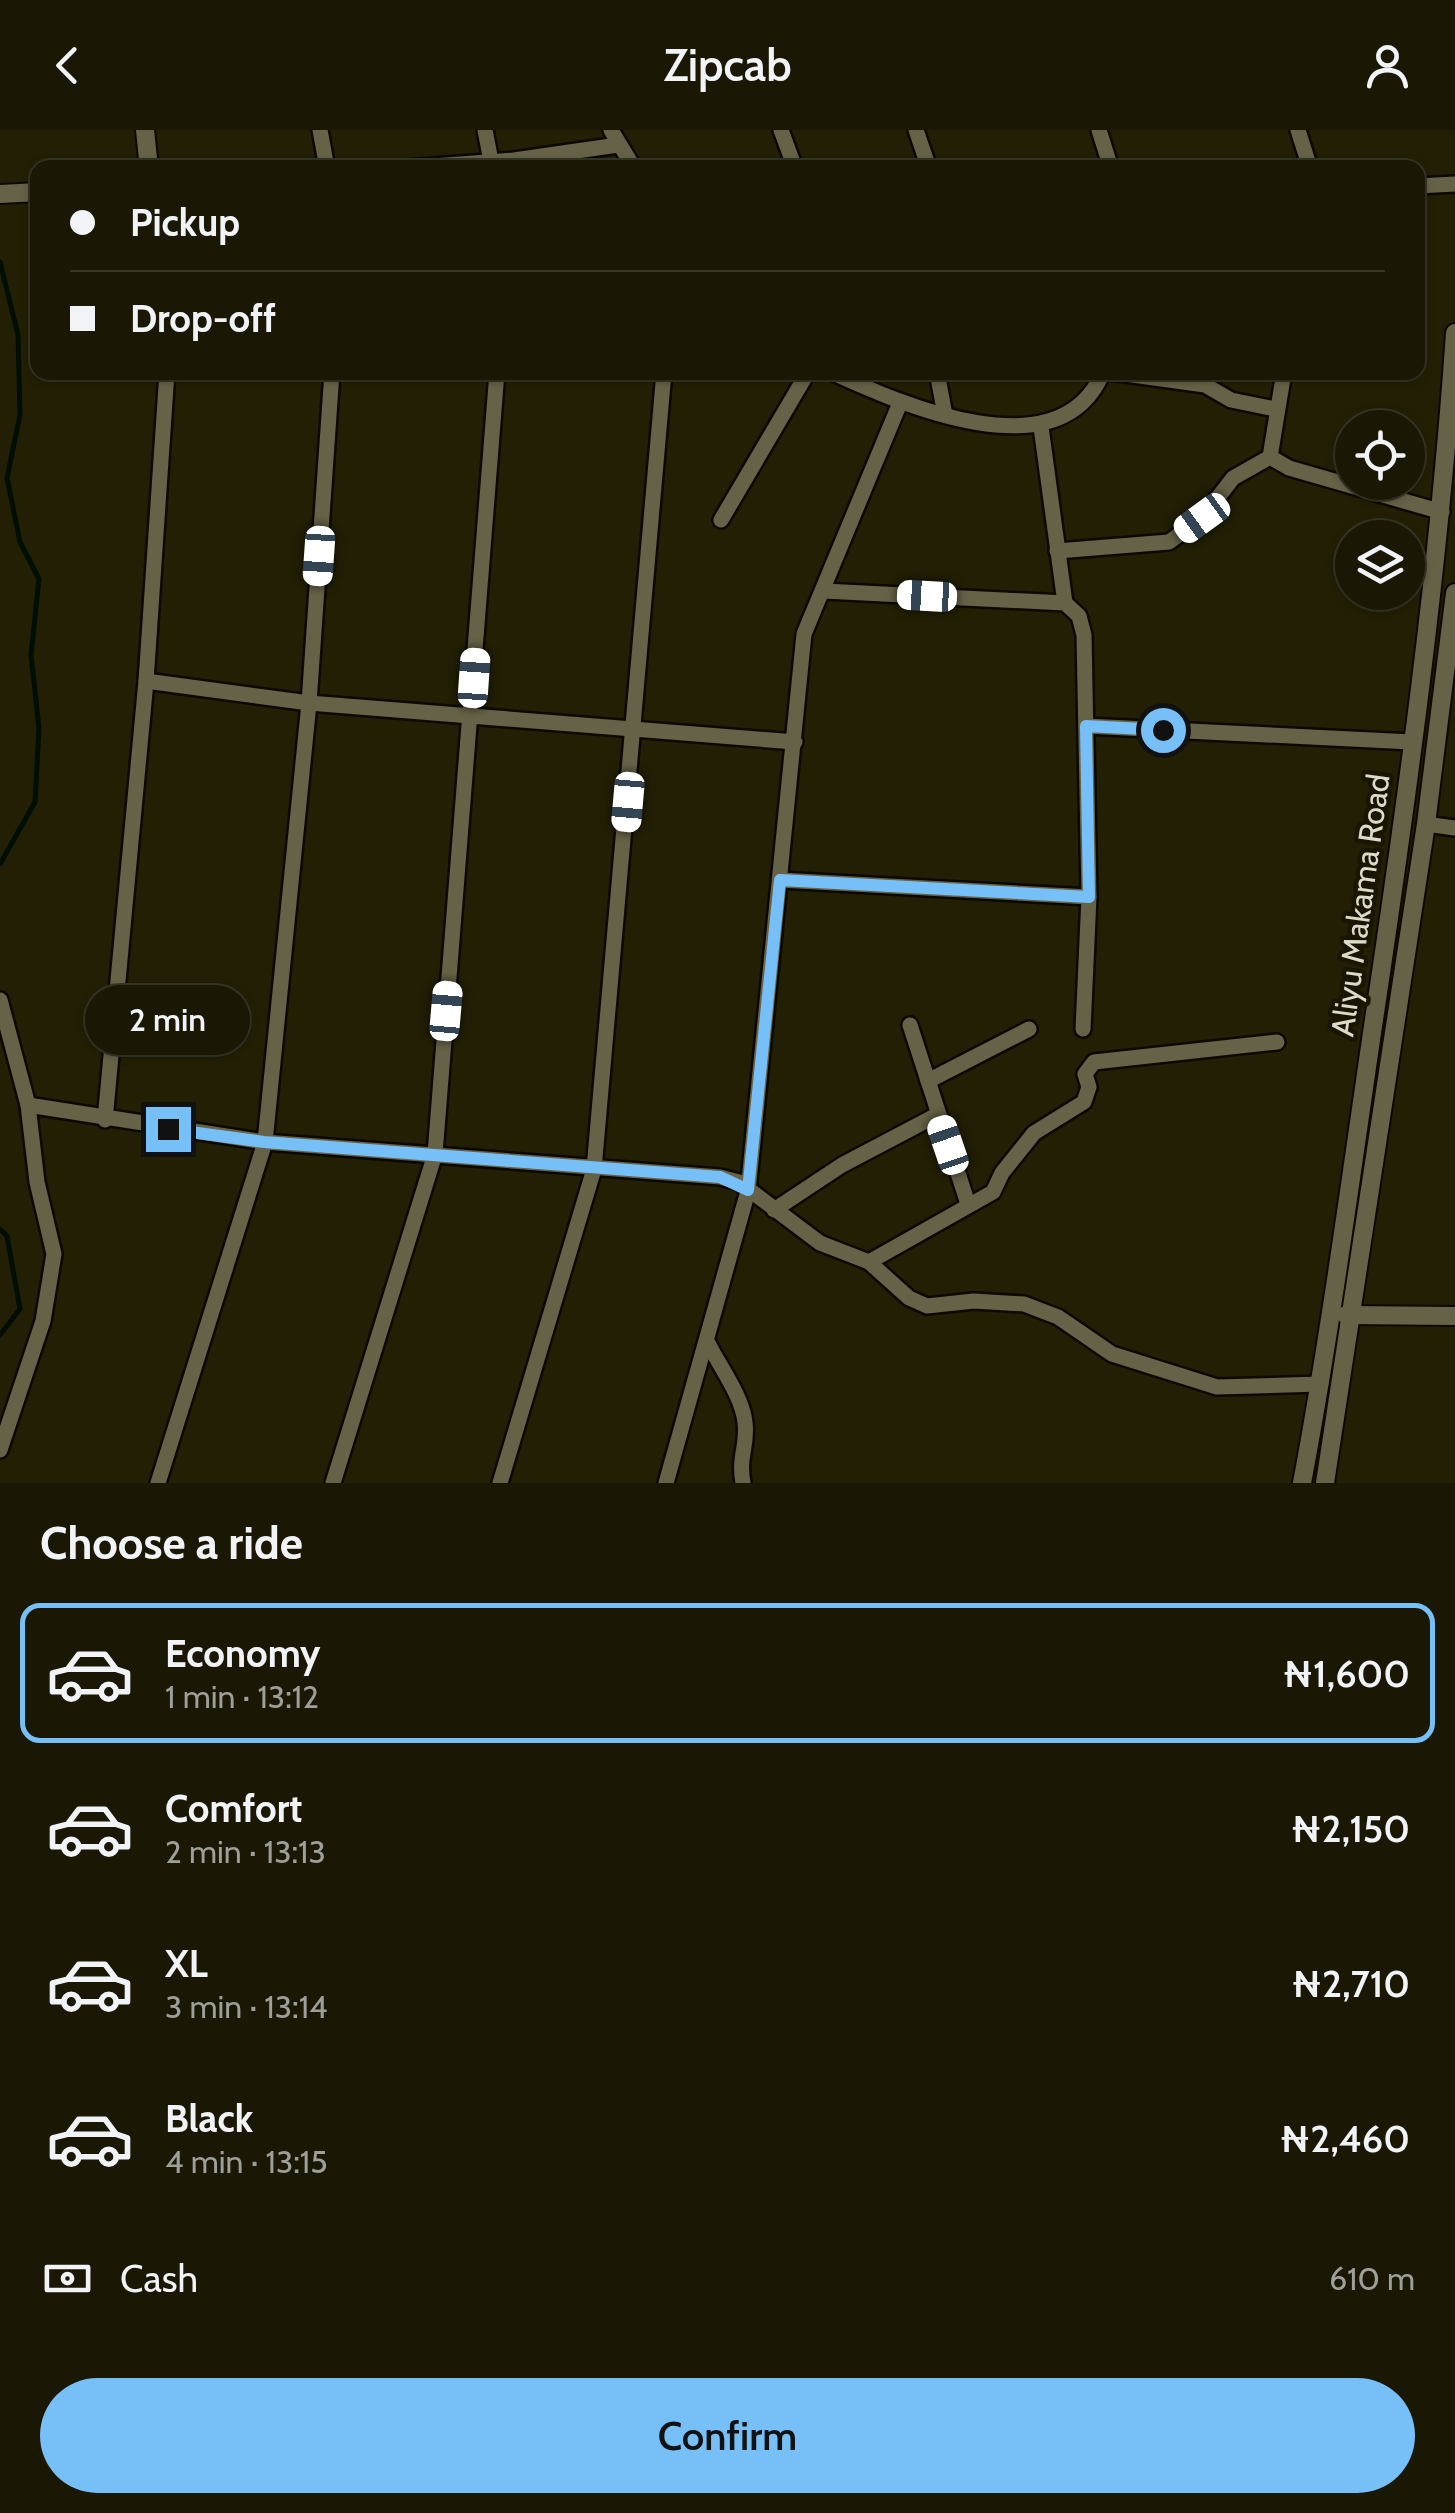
<!DOCTYPE html>
<html lang="en">
<head>
<meta charset="utf-8">
<style>
	body { margin:0; font-family:Cabin,sans-serif; background:#23200e; color:#f1f3f6; height:100vh; display:flex; flex-direction:column; font-size:38px; white-space:nowrap }
	* { box-sizing:border-box; margin:0 }
	p { font-size:32px; color:#9f9f9a }
	.icon { flex:none; width:55px; height:55px; fill:none; stroke:currentColor; stroke-width:2; stroke-linecap:round; stroke-linejoin:round }
	.map { position:relative; height:1353px; overflow:hidden }
	.drawer { display:flex; flex-direction:column; background:#1a1704; flex:1 }
	.drawer>* { flex:none }
	.guide { position:absolute; left:30px; top:30px; width:1395px; height:220px; border-radius:20px; box-shadow:0 2px 8px #0004,0 0 0 2px #383626; display:grid; align-content:center; height:220px; padding:0 40px; background:#1a1704 }
	.controls { position:absolute; left:1335px; top:280px; display:grid; gap:20px }
	.controls a { display:grid; place-items:center; width:90px; height:90px; border-radius:50%; background:#1a1704; box-shadow:0 2px 8px #0004,0 0 0 2px #383626; font-size:50px }
	.end { position:absolute; width:45px; height:45px; margin:-22px; border:12px solid #77bff7; background:#111; box-shadow:0 0 0 5px #111 }
	.from { border-radius:50% }
	.bubble { position:absolute; height:70px; border-radius:35px; background:#1a1704; box-shadow:0 2px 8px #0004,0 0 0 2px #383626; font-size:32px; font-weight:600; line-height:70px; text-align:center }
	.car { position:absolute; width:30px; height:60px; margin:-30px -15px; border-radius:12px; box-shadow:0 0 8px 2px #0007; background:linear-gradient(#fff 24%,#345 0 40%,#fff 0 76%,#345 0 86%,#fff 0) }
	.guide b { display:flex; align-items:center; gap:35px; height:95px; font-size:38px }
	.guide b+b { border-top:2px solid #383626 }
	.guide i { width:25px; height:25px; background:#f1f3f6 }
	ul { padding:0; list-style:none }
	li { display:flex; align-items:center; gap:30px; height:140px; margin:0 20px 15px; padding:0 20px; border:5px solid transparent; border-radius:20px }
	li div { flex:1 }
	li b { display:block; font-size:38px }
	li em { font-style:normal; font-weight:600 }
	li.selected { border-color:#77bff7 }
	li>.icon { width:90px; height:90px; stroke-width:1.5 }
	h2 { padding:0 40px; font-size:45px; line-height:120px }
	.pay { display:flex; align-items:center; gap:25px; height:110px; padding:0 40px; font-size:38px }
	.pay p { margin-inline-start:auto }
	.action { display:flex; gap:20px; margin-top:auto; padding:20px 40px }
	.action a { flex:1; height:115px; border-radius:60px; background:#77bff7; color:#111; font-size:40px; font-weight:600; line-height:115px; text-align:center }
	header { display:flex; justify-content:space-between; align-items:center; height:130px; padding:0 40px; background:#1a1704; font-size:45px; font-weight:600 }
	.map>svg:first-child { display:block }
</style>
</head>
<body>
<header><svg class="icon" aria-label="back" viewBox="0 0 24 24"><path d="M15 5l-7 7 7 7"/></svg>Zipcab<svg class="icon" aria-label="person" viewBox="0 0 24 24"><circle cx="12" cy="8" r="4"/><path d="M4 21q1-7 8-7t8 7"/></svg></header>
<div class="map">
<svg width="1455" height="1353" viewBox="0 0 1455 1353">
	<rect width="100%" height="100%" fill="#221f05"/>
	<g fill="none" stroke-linecap="round" stroke-linejoin="round">
		<g stroke="#000e04" stroke-width="5">
			<path d="M 0,132 L 18,205 L 20,285 L 7,348 L 20,412 L 39,449 L 31,525 L 39,598 L 35,672 L 0,734"/>
			<path d="M 0,1099 L 7,1106 L 20,1179 L 0,1205"/>
		</g>
		<defs>
			<g id="minor">
				<path d="M 320,0 L 327,38"/>
				<path d="M 485,0 L 491,31"/>
				<path d="M 611,0 L 634,38"/>
				<path d="M 781,0 L 795,38"/>
				<path d="M 916,0 L 929,38"/>
				<path d="M 1099,0 L 1111,38"/>
				<path d="M 1298,0 L 1310,38"/>
				<path d="M 406,38 L 514,30 L 618,15"/>
				<path d="M 1418,56 L 1455,54"/>
				<path d="M 831,242 C 901,274 1060,345 1103,242"/>
				<path d="M 937,242 L 945,285"/>
				<path d="M 1111,242 L 1205,255 L 1231,270 L 1275,279"/>
				<path d="M 1041,297 L 1065,473"/>
				<path d="M 1270,327 L 1289,338 L 1442,382"/>
				<path d="M 1270,327 L 1284,242"/>
				<path d="M 721,390 L 808,242"/>
				<path d="M 1057,421 L 1169,412 L 1202,388 L 1233,348 L 1270,327"/>
				<path d="M 824,461 L 1065,473 L 1079,486 L 1084,505 L 1089,767 L 1083,899"/>
				<path d="M 146,551 L 309,573 L 795,612"/>
				<path d="M 1086,596 L 1412,612"/>
				<path d="M 1426,694 L 1455,698"/>
				<path d="M 780,750 L 1089,767"/>
				<path d="M 0,870 L 28,975 L 37,1052 L 54,1124 L 43,1191 L 0,1320"/>
				<path d="M 910,895 L 968,1074"/>
				<path d="M 928,951 L 1029,899"/>
				<path d="M 28,975 L 265,1012 L 720,1047 L 739,1052 L 820,1113 L 869,1132 L 909,1168 L 927,1176 L 974,1171 L 1024,1174 L 1058,1187 L 1112,1224 L 1217,1257 L 1321,1254"/>
				<path d="M 105,990 L 146,551 L 167,242"/>
				<path d="M 774,1080 L 842,1035 L 937,985"/>
				<path d="M 869,1132 L 993,1062 L 1002,1043 L 1034,1003 L 1084,972 L 1089,957 L 1085,944 L 1094,932 L 1277,912"/>
				<path d="M 708,1213 C 720,1237 742,1266 745,1292 C 748,1317 738,1325 743,1353"/>
				<path d="M 158,1353 L 265,1012 L 309,573 L 332,242"/>
				<path d="M 333,1353 L 435,1024 L 497,242"/>
				<path d="M 500,1353 L 594,1039 L 664,242"/>
				<path d="M 666,1353 L 748,1061 L 804,504 L 900,273"/>
			</g>
			<g id="tertiary">
				<path d="M 145,0 L 149,38"/>
				<path d="M 0,64 L 38,62"/>
				<path d="M 1346,1185 L 1455,1186"/>
				<path d="M 1302,1353 C 1330,1204 1350,1053 1372,903 C 1407,670 1439,437 1455,203"/>
				<path d="M 1325,1353 L 1426,694 L 1455,463"/>
			</g>
		</defs>
		<use href="#minor" stroke="#0c0800" stroke-width="20"/>
		<use href="#tertiary" stroke="#0c0800" stroke-width="22"/>
		<use href="#minor" stroke="#666247" stroke-width="15"/>
		<use href="#tertiary" stroke="#666247" stroke-width="18"/>
	</g>
	<g fill="none" stroke-linecap="round" stroke-linejoin="round">
		<path stroke="#77bff7" stroke-width="12" d="M 168,999 L 264,1012 L 720,1047 L 748,1060 L 780,750 L 1089,767 L 1086,596 L 1163,600"/>
	</g>
	<g text-anchor="middle" dominant-baseline="central" stroke-width="9" stroke-linejoin="round" paint-order="stroke">
		<g font-size="32" fill="#dcdacb" stroke="#191500">
			<text transform="translate(1360 775) rotate(-82)">Aliyu Makama Road</text>
		</g>
	</g>
</svg>
<div class="controls">
<a><svg class="icon" aria-label="locate" viewBox="0 0 24 24"><circle cx="12" cy="12" r="6"/><path d="M12 2v4M12 18v4M2 12h4M18 12h4"/></svg></a>
<a><svg class="icon" aria-label="layers" viewBox="0 0 24 24"><path d="M12 4l9 5-9 5-9-5zM3 14l9 5 9-5"/></svg></a>
</div>
<i class="end from" style="left:1163px;top:600px"></i>
<i class="end" style="left:168px;top:999px"></i>
<div class="bubble" style="left:85px;top:855px;width:165px">2 min</div>
<i class="car" style="left:1202px;top:388px;rotate:234deg"></i>
<i class="car" style="left:319px;top:426px;rotate:184deg"></i>
<i class="car" style="left:927px;top:466px;rotate:273deg"></i>
<i class="car" style="left:474px;top:548px;rotate:4deg"></i>
<i class="car" style="left:628px;top:672px;rotate:185deg"></i>
<i class="car" style="left:446px;top:881px;rotate:5deg"></i>
<i class="car" style="left:948px;top:1015px;rotate:341deg"></i>
<div class="guide">
<b><i class="from"></i>Pickup</b>
<b><i></i>Drop-off</b>
</div>
</div>
<section class="drawer">
<h2>Choose a ride</h2>
<ul>
<li class="selected"><svg class="icon" aria-label="car" viewBox="0 0 24 24"><path d="M5 17H2v-5l4-1 3-4h7l3 4 3 1v5h-3M9 17h6M6 11h13"/><circle cx="7" cy="17" r="2"/><circle cx="17" cy="17" r="2"/></svg><div><b>Economy</b><p>1 min · 13:12</p></div><em>₦1,600</em></li>
<li><svg class="icon" aria-label="car" viewBox="0 0 24 24"><path d="M5 17H2v-5l4-1 3-4h7l3 4 3 1v5h-3M9 17h6M6 11h13"/><circle cx="7" cy="17" r="2"/><circle cx="17" cy="17" r="2"/></svg><div><b>Comfort</b><p>2 min · 13:13</p></div><em>₦2,150</em></li>
<li><svg class="icon" aria-label="car" viewBox="0 0 24 24"><path d="M5 17H2v-5l4-1 3-4h7l3 4 3 1v5h-3M9 17h6M6 11h13"/><circle cx="7" cy="17" r="2"/><circle cx="17" cy="17" r="2"/></svg><div><b>XL</b><p>3 min · 13:14</p></div><em>₦2,710</em></li>
<li><svg class="icon" aria-label="car" viewBox="0 0 24 24"><path d="M5 17H2v-5l4-1 3-4h7l3 4 3 1v5h-3M9 17h6M6 11h13"/><circle cx="7" cy="17" r="2"/><circle cx="17" cy="17" r="2"/></svg><div><b>Black</b><p>4 min · 13:15</p></div><em>₦2,460</em></li>
</ul>
<div class="pay"><svg class="icon" aria-label="cash" viewBox="0 0 24 24"><path d="M3 7h18v10H3z"/><circle cx="12" cy="12" r="2"/></svg>Cash<p>610 m</p></div>
<div class="action"><a>Confirm</a></div>
</section>
</body>
</html>
